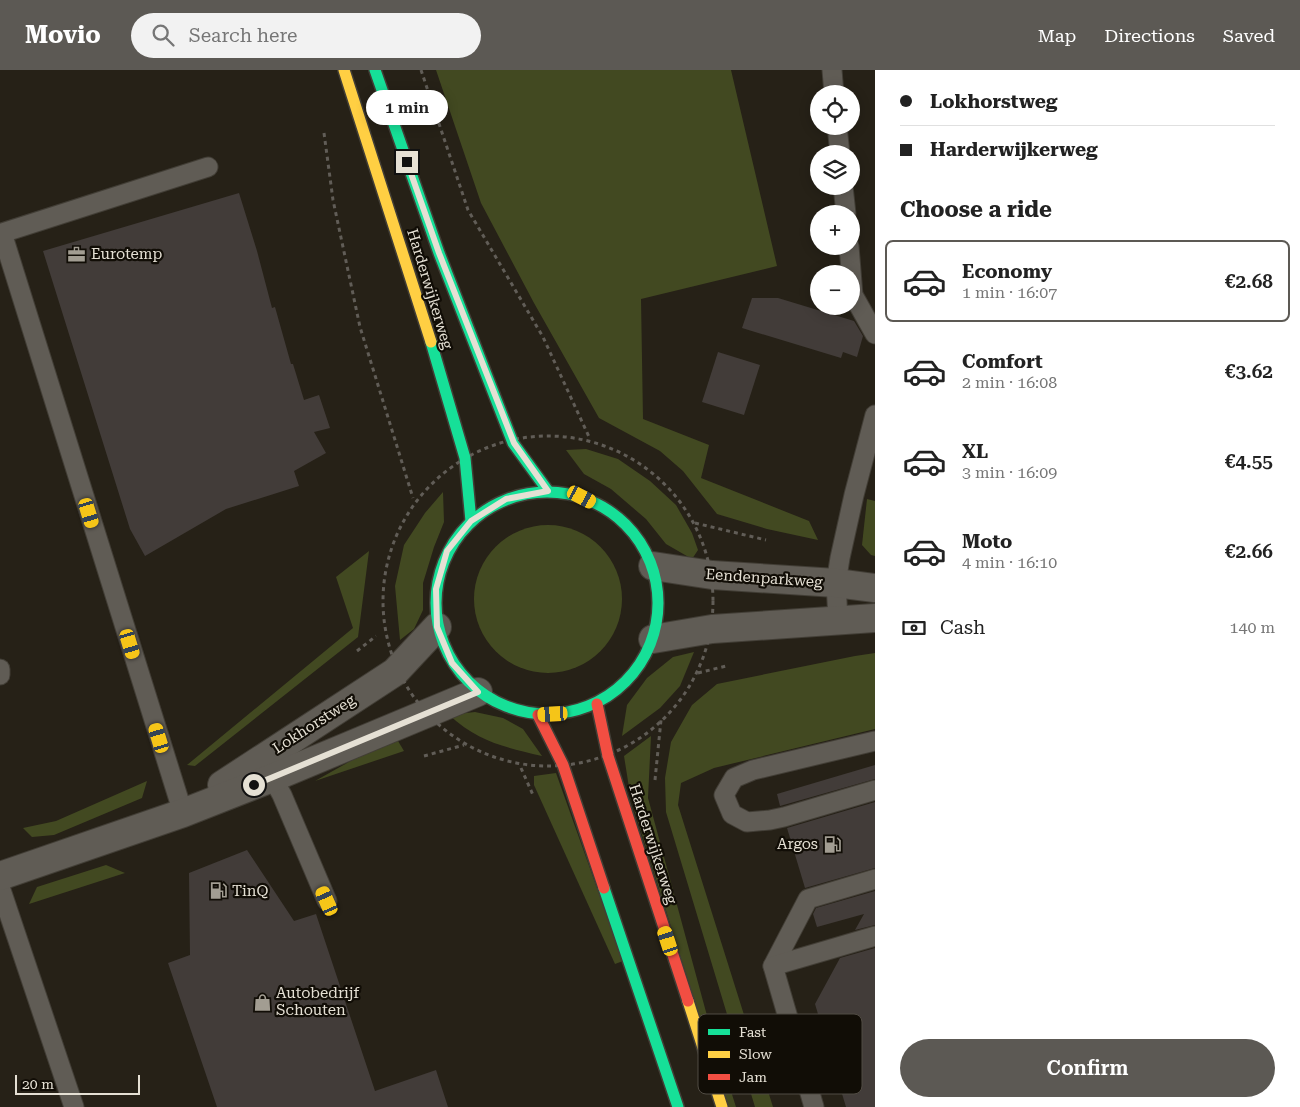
<!DOCTYPE html>
<html lang="en">
<head>
<meta charset="utf-8">
<style>
	body { margin:0; font-family:"Roboto Serif",serif; background:#f2f2f2; color:#222; height:100vh; display:flex; flex-direction:column; font-size:19px; white-space:nowrap }
	* { box-sizing:border-box; margin:0 }
	p { font-size:16px; color:#767676 }
	.icon { flex:none; width:28px; height:28px; fill:none; stroke:currentColor; stroke-width:2; stroke-linecap:round; stroke-linejoin:round }
	.map { position:relative; flex:1; overflow:hidden }
	.sheet { display:flex; flex-direction:column; background:#fff; width:425px }
	.sheet>* { flex:none }
	.banner { display:grid; align-content:center; height:110px; padding:0 25px; background:#fff }
	.controls { position:absolute; left:810px; top:15px; display:grid; gap:10px }
	.controls a { display:grid; place-items:center; width:50px; height:50px; border-radius:50%; background:#fff; box-shadow:0 2px 12px #0003; font-size:25px }
	.scale { position:absolute; left:15px; bottom:12px; width:125px; box-sizing:border-box; padding-left:5px; border:2px solid #e5e0d4; border-top:0; font-size:14px; line-height:18px; white-space:nowrap; color:#e5e0d4; -webkit-text-stroke:4px #110d06; paint-order:stroke }
	.end { position:absolute; width:22px; height:22px; margin:-11px; border:6px solid #e5e0d4; background:#111; box-shadow:0 0 0 2px #111 }
	.from { border-radius:50% }
	.bubble { position:absolute; height:35px; border-radius:18px; background:#fff; box-shadow:0 2px 12px #0003; font-size:16px; font-weight:600; line-height:35px; text-align:center }
	.car { position:absolute; width:15px; height:30px; margin:-15px -8px; border-radius:6px; box-shadow:0 0 4px 1px #0007; background:linear-gradient(#f5c518 24%,#345 0 40%,#f5c518 0 76%,#345 0 86%,#f5c518 0) }
	.banner b { display:flex; align-items:center; gap:18px; height:48px; font-size:19px }
	.banner b+b { border-top:1px solid #e0e0e0 }
	.banner i { width:12px; height:12px; background:#222 }
	ul { padding:0; list-style:none }
	li { display:flex; align-items:center; gap:15px; height:82px; margin:0 10px 8px; padding:0 15px; border:2px solid transparent; border-radius:8px }
	li div { flex:1 }
	li b { display:block; font-size:19px }
	li em { font-style:normal; font-weight:600 }
	li.on { border-color:#5c5954 }
	li>.icon { width:45px; height:45px; stroke-width:1.5 }
	h2 { padding:0 25px; font-size:22px; line-height:60px }
	.pay { display:flex; align-items:center; gap:12px; height:55px; padding:0 25px; font-size:19px }
	.pay p { margin-inline-start:auto }
	.primary-button { display:flex; gap:10px; margin-top:auto; padding:10px 25px }
	.primary-button a { flex:1; height:58px; border-radius:30px; background:#5c5954; color:#fff; font-size:20px; font-weight:600; line-height:58px; text-align:center }
	header { display:flex; align-items:center; gap:30px; box-sizing:border-box; height:70px; padding:0 25px; background:#5c5954; color:#fff }
	header strong { font-size:24px }
	nav { display:flex; gap:28px; margin-inline-start:auto; font-size:18px }
	.search { width:350px; height:45px; background:#f2f2f2; display:flex; align-items:center; gap:12px; box-sizing:border-box; padding:0 18px; border-radius:28px; color:#767676; font-size:19px }
	main { display:flex; flex:1; min-height:0 }
	.map>svg:first-child { display:block }
</style>
</head>
<body>
<header>
<strong>Movio</strong>
<div class="search"><svg class="icon" aria-label="search" viewBox="0 0 24 24"><circle cx="10" cy="10" r="6"/><path d="M15 15l6 6"/></svg>Search here</div>
<nav><a>Map</a><a>Directions</a><a>Saved</a></nav>
</header>
<main>
<div class="map">
<svg width="875" height="1037" viewBox="0 0 875 1037">
	<rect width="100%" height="100%" fill="#262117"/>
	<g fill="#424921">
		<path d="M 436,0 L 731,0 L 777,196 L 641,229 L 643,349 L 709,375 L 701,408 L 809,451 L 818,470 L 767,459 L 717,444 L 683,401 L 660,381 L 599,348 L 534,233 L 481,133 Z"/>
		<path d="M 586,379 L 618,389 L 650,411 L 676,435 L 692,463 L 698,480 L 692,489 L 666,474 L 646,449 L 611,419 L 584,404 L 566,380 Z"/>
		<path d="M 443,422 L 444,452 L 434,477 L 423,513 L 423,540 L 414,559 L 400,570 L 395,516 L 404,475 L 425,443 Z"/>
		<path d="M 867,429 L 875,431 L 875,486 L 871,485 L 862,475 Z"/>
		<circle cx="548" cy="529" r="74"/>
		<path d="M 369,481 L 358,567 L 195,696 L 187,695 L 353,558 L 336,507 Z"/>
		<path d="M 694,582 L 680,616 L 660,638 L 622,666 L 627,635 L 647,608 L 673,587 Z"/>
		<path d="M 875,583 L 875,659 L 714,698 L 681,713 L 678,735 L 773,1037 L 755,1037 L 666,742 L 665,708 L 671,672 L 692,635 L 717,614 L 855,586 Z"/>
		<path d="M 475,642 L 503,648 L 523,659 L 542,686 C 504,677 479,672 449,645 Z"/>
		<path d="M 395,666 L 404,681 L 315,711 Z"/>
		<path d="M 651,666 L 648,728 L 706,942 L 736,1037 L 728,1037 L 631,730 L 624,686 Z"/>
		<path d="M 556,703 L 623,891 L 615,894 L 534,715 L 534,706 Z"/>
		<path d="M 147,711 L 142,728 L 54,765 L 32,767 L 23,758 L 56,751 Z"/>
		<path d="M 106,795 L 125,803 L 29,834 L 37,817 Z"/>
	</g>
	<g fill="#423c39">
		<path d="M 239,123 L 257,181 L 272,238 L 275,237 L 291,294 L 293,294 L 304,330 L 319,325 L 330,358 L 314,362 L 326,383 L 294,401 L 299,416 L 226,439 L 145,486 L 130,459 L 43,181 Z"/>
		<path d="M 752,228 L 778,228 L 854,251 L 863,266 L 857,287 L 843,282 L 841,288 L 742,258 Z"/>
		<path d="M 718,282 L 760,295 L 744,345 L 702,332 Z"/>
		<path d="M 875,695 L 875,709 L 780,736 L 777,724 Z"/>
		<path d="M 875,732 L 875,798 L 805,818 L 787,758 Z"/>
		<path d="M 247,780 L 294,851 L 316,844 L 375,1021 L 436,1000 L 448,1037 L 217,1037 L 168,893 L 190,885 L 189,803 Z"/>
		<path d="M 875,821 L 875,855 L 855,860 L 864,844 L 817,857 L 813,844 L 816,838 Z"/>
		<path d="M 875,878 L 875,1037 L 846,1037 L 815,934 L 840,888 Z"/>
	</g>
	<g fill="none" stroke-linecap="round" stroke-linejoin="round">
		<defs>
			<g id="lane">
				<path d="M 832,0 L 834,24"/>
				<path d="M 837,56 L 840,84"/>
				<path d="M 843,116 L 846,144"/>
				<path d="M 849,176 L 853,225 L 875,264"/>
				<path d="M 838,550 L 836,513 L 840,488 L 854,425 L 875,345"/>
				<path d="M 0,599 L 0,605"/>
				<path d="M 875,671 L 753,700 L 734,708 L 724,725 L 732,744 L 747,752 L 770,750 L 784,747 L 875,720"/>
				<path d="M 267,698 L 282,725 L 327,831"/>
				<path d="M 183,743 L 2,163 L 208,97"/>
				<path d="M 0,817 L 74,1037"/>
				<path d="M 773,896 L 808,829 L 875,809"/>
				<path d="M 814,1037 L 773,896 L 875,866"/>
			</g>
			<g id="street">
				<path d="M 653,496 L 712,505 L 836,513 L 875,518"/>
				<path d="M 653,569 L 712,559 L 875,548"/>
				<path d="M 222,715 L 395,602 L 437,557"/>
				<path d="M 0,806 L 183,743 L 272,708 L 478,622"/>
			</g>
			<g id="fast">
				<path d="M 375,0 L 439,183 L 513,373 L 548,421"/>
				<path d="M 431,272 L 465,388 L 471,451"/>
				<circle cx="547" cy="533" r="111"/>
				<path d="M 604,818 L 678,1037"/>
			</g>
			<g id="slow">
				<path d="M 344,0 L 431,272"/>
				<path d="M 688,931 L 722,1037"/>
			</g>
			<g id="jam">
				<path d="M 597,634 L 608,686 L 688,931"/>
				<path d="M 538,645 L 563,695 L 604,818"/>
			</g>
		</defs>
		<use href="#lane" stroke="#423e36" stroke-width="21"/>
		<use href="#street" stroke="#423e36" stroke-width="30"/>
		<use href="#fast" stroke="#423e36" stroke-width="14"/>
		<use href="#slow" stroke="#423e36" stroke-width="14"/>
		<use href="#jam" stroke="#423e36" stroke-width="14"/>
		<g stroke="#615d57" stroke-width="3" stroke-dasharray="4 4" stroke-linecap="butt">
			<path d="M 421,0 L 468,140 L 543,267 L 590,369"/>
			<path d="M 324,63 L 333,130 L 360,257 L 413,428"/>
			<circle cx="548" cy="531" r="165"/>
			<path d="M 695,453 L 766,470"/>
			<path d="M 357,581 L 376,566"/>
			<path d="M 698,603 L 726,596"/>
			<path d="M 424,686 L 464,675"/>
			<path d="M 521,698 L 533,725"/>
			<path d="M 655,710 L 661,650"/>
		</g>
		<use href="#lane" stroke="#605c55" stroke-width="19"/>
		<use href="#street" stroke="#605c55" stroke-width="28"/>
		<use href="#fast" stroke="#16e098" stroke-width="11"/>
		<use href="#slow" stroke="#ffcf43" stroke-width="11"/>
		<use href="#jam" stroke="#f24e42" stroke-width="11"/>
	</g>
	<g fill="none" stroke-linecap="round" stroke-linejoin="round">
		<path stroke="#e5e0d4" stroke-width="6" d="M 254,715 L 478,622 L 452,593 L 437,557 L 436,519 L 447,481 L 471,451 L 506,429 L 548,421 L 514,373 L 439,183 L 407,92"/>
	</g>
	<defs>
		<symbol id="office-bare" viewBox="-9 -9 18 18"><path d="M-6-3h4V-5.5h4V-3h4V5H-6ZM-1-4.5V-3h2v-1.5ZM-6 0V1H6V0Z" fill="#a29d92" stroke="#110d06" stroke-width="2.5" paint-order="stroke"/></symbol>
		<symbol id="fuel-bare" viewBox="-9 -9 18 18"><path d="M-5.5-6h7V0h2V4h1.3V-2.5L3-4.5l.8-.8L6-3V5H2.5V1h-1V6h-7ZM-4.2-4.7v3.2H.2V-4.7Z" fill="#a29d92" stroke="#110d06" stroke-width="2.5" paint-order="stroke"/></symbol>
		<symbol id="shop-bare" viewBox="-9 -9 18 18"><path d="M-5-2.5h2.3a2.7 3.5 0 0 1 5.4 0H5L5.5 6h-11ZM-1.5-2.5h3a1.5 2.3 0 0 0-3 0Z" fill="#a29d92" stroke="#110d06" stroke-width="2.5" paint-order="stroke"/></symbol>
	</defs>
	<g fill-rule="evenodd">
		<use href="#office-bare" x="64" y="172" width="25" height="25"/>
		<use href="#fuel-bare" x="820" y="762" width="25" height="25"/>
		<use href="#fuel-bare" x="206" y="808" width="25" height="25"/>
		<use href="#shop-bare" x="250" y="920" width="25" height="25"/>
	</g>
	<g text-anchor="middle" dominant-baseline="central" stroke-width="4.5" stroke-linejoin="round" paint-order="stroke">
		<g font-size="15" fill="#e5e0d4" stroke="#110d06" text-anchor="start">
			<text x="91" y="184">Eurotemp</text>
			<text x="818" y="774" text-anchor="end">Argos</text>
			<text x="232" y="821">TinQ</text>
			<text x="276" y="923">Autobedrijf<tspan x="276" dy="17">Schouten</tspan></text>
		</g>
		<g font-size="15" fill="#e5e0d4" stroke="#110d06">
			<text transform="translate(430 219) rotate(73)">Harderwijkerweg</text>
			<text transform="translate(764 508) rotate(4)">Eendenparkweg</text>
			<text transform="translate(314 654) rotate(-33)">Lokhorstweg</text>
			<text transform="translate(653 774) rotate(72)">Harderwijkerweg</text>
		</g>
	</g>
	<rect x="698" y="944" width="164" height="80" rx="8" fill="#110d06" stroke="#514c44" stroke-width="1"/>
	<rect x="708" y="959" width="22" height="6" fill="#16e098"/>
	<rect x="708" y="981" width="22" height="7" fill="#ffcf43"/>
	<rect x="708" y="1004" width="22" height="6" fill="#f24e42"/>
	<g font-size="14" fill="#e5e0d4">
		<text x="739" y="967">Fast</text>
		<text x="739" y="989">Slow</text>
		<text x="739" y="1012">Jam</text>
	</g>
</svg>
<div class="controls">
<a><svg class="icon" aria-label="locate" viewBox="0 0 24 24"><circle cx="12" cy="12" r="6"/><path d="M12 2v4M12 18v4M2 12h4M18 12h4"/></svg></a>
<a><svg class="icon" aria-label="layers" viewBox="0 0 24 24"><path d="M12 4l9 5-9 5-9-5zM3 14l9 5 9-5"/></svg></a>
<a>+</a>
<a>−</a>
</div>
<div class="scale">20 m</div>
<i class="end from" style="left:254px;top:715px"></i>
<i class="end" style="left:407px;top:92px"></i>
<div class="bubble" style="left:366px;top:20px;width:82px">1 min</div>
<i class="car" style="left:582px;top:427px;rotate:118deg"></i>
<i class="car" style="left:89px;top:443px;rotate:163deg"></i>
<i class="car" style="left:130px;top:574px;rotate:163deg"></i>
<i class="car" style="left:553px;top:644px;rotate:267deg"></i>
<i class="car" style="left:159px;top:668px;rotate:343deg"></i>
<i class="car" style="left:327px;top:831px;rotate:336deg"></i>
<i class="car" style="left:668px;top:871px;rotate:342deg"></i>
</div>
<section class="sheet">
<div class="banner">
<b><i class="from"></i>Lokhorstweg</b>
<b><i></i>Harderwijkerweg</b>
</div>
<h2>Choose a ride</h2>
<ul>
<li class="on"><svg class="icon" aria-label="car" viewBox="0 0 24 24"><path d="M5 17H2v-5l4-1 3-4h7l3 4 3 1v5h-3M9 17h6M6 11h13"/><circle cx="7" cy="17" r="2"/><circle cx="17" cy="17" r="2"/></svg><div><b>Economy</b><p>1 min · 16:07</p></div><em>€2.68</em></li>
<li><svg class="icon" aria-label="car" viewBox="0 0 24 24"><path d="M5 17H2v-5l4-1 3-4h7l3 4 3 1v5h-3M9 17h6M6 11h13"/><circle cx="7" cy="17" r="2"/><circle cx="17" cy="17" r="2"/></svg><div><b>Comfort</b><p>2 min · 16:08</p></div><em>€3.62</em></li>
<li><svg class="icon" aria-label="car" viewBox="0 0 24 24"><path d="M5 17H2v-5l4-1 3-4h7l3 4 3 1v5h-3M9 17h6M6 11h13"/><circle cx="7" cy="17" r="2"/><circle cx="17" cy="17" r="2"/></svg><div><b>XL</b><p>3 min · 16:09</p></div><em>€4.55</em></li>
<li><svg class="icon" aria-label="car" viewBox="0 0 24 24"><path d="M5 17H2v-5l4-1 3-4h7l3 4 3 1v5h-3M9 17h6M6 11h13"/><circle cx="7" cy="17" r="2"/><circle cx="17" cy="17" r="2"/></svg><div><b>Moto</b><p>4 min · 16:10</p></div><em>€2.66</em></li>
</ul>
<div class="pay"><svg class="icon" aria-label="cash" viewBox="0 0 24 24"><path d="M3 7h18v10H3z"/><circle cx="12" cy="12" r="2"/></svg>Cash<p>140 m</p></div>
<div class="primary-button"><a>Confirm</a></div>
</section>
</main>
</body>
</html>
